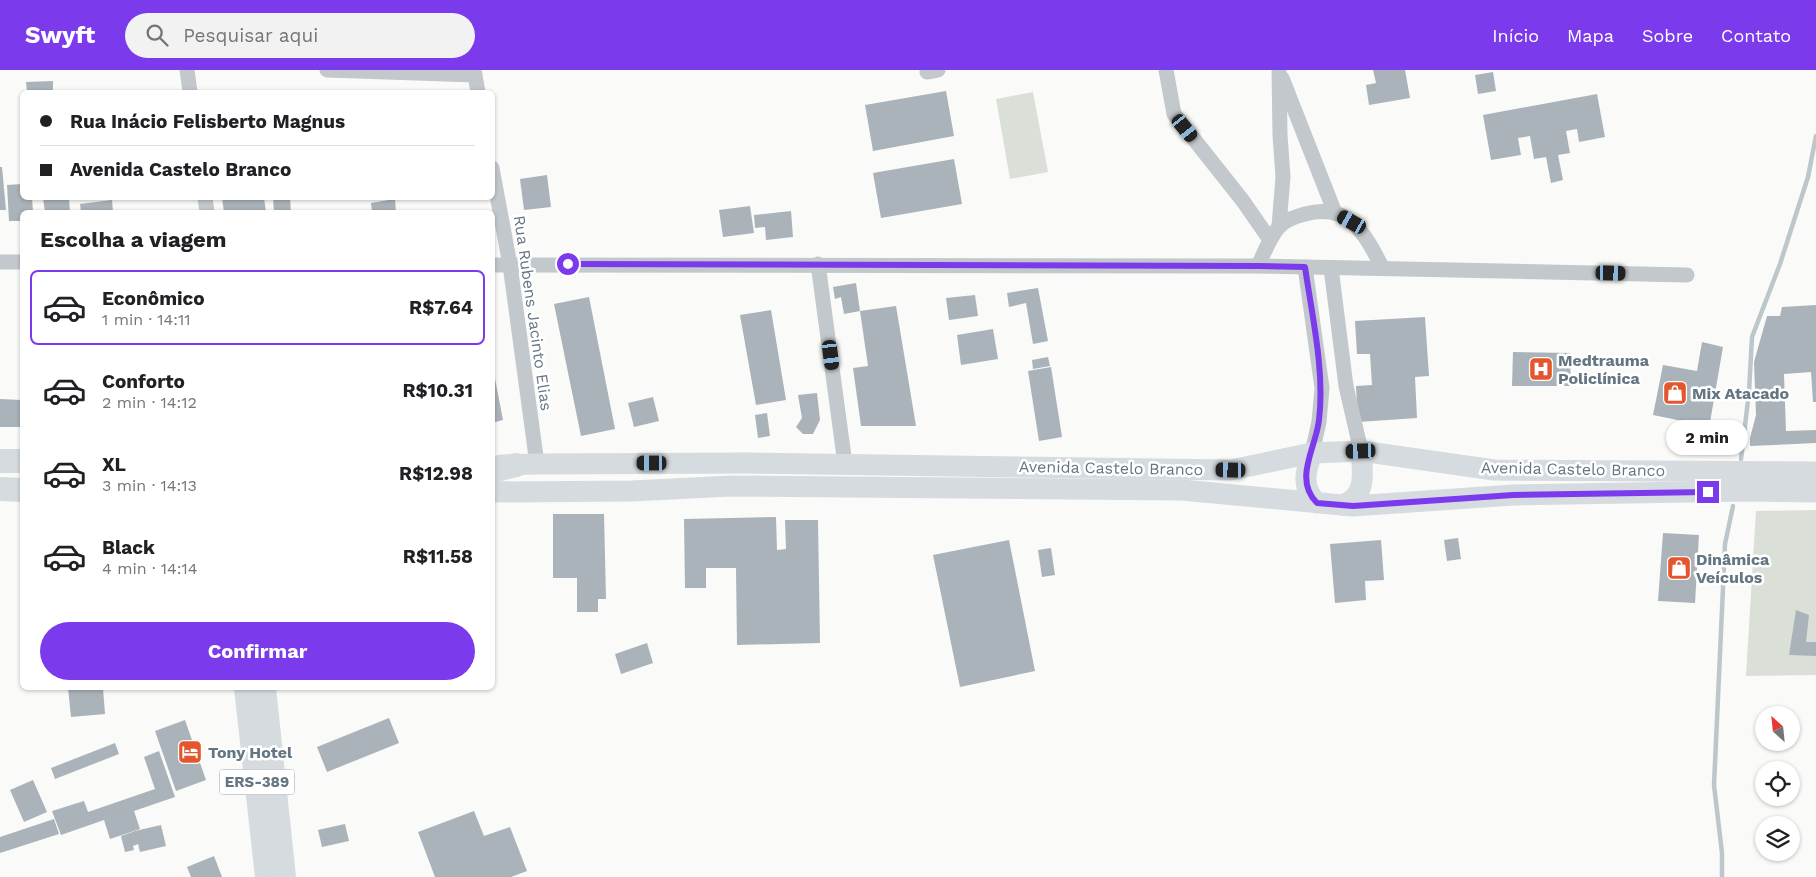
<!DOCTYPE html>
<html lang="pt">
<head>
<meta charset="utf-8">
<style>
	body { margin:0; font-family:"Work Sans",sans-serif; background:#f2f2f2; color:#202124; height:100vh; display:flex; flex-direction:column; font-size:19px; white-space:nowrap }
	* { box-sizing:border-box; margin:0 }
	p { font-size:16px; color:#757577 }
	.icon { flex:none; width:28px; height:28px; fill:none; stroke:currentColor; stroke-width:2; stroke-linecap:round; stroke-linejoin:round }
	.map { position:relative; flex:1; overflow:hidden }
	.panel { position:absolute; left:20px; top:140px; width:475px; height:480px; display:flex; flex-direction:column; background:#fff; border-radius:8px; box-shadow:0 1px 4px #0004 }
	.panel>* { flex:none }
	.banner { position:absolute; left:20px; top:20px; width:475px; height:110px; border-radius:8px; box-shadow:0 1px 4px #0004; display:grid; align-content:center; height:110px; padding:0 20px; background:#fff }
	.needle { width:32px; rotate:333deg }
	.buttons { position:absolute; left:1755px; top:636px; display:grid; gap:10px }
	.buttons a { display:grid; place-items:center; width:45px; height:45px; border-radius:50%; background:#fff; box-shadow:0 1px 4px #0004; font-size:25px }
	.end { position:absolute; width:22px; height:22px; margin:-11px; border:6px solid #7c3aed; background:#fff; box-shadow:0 0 0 2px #fff }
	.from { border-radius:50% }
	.bubble { position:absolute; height:35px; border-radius:18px; background:#fff; box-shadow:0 1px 4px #0004; font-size:16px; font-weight:700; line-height:35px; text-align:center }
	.car { position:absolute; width:15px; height:30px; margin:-15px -8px; border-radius:6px; box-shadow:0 0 4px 1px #0007; background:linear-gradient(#222 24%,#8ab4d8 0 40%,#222 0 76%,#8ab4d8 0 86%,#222 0) }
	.banner b { display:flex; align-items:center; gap:18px; height:48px; font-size:19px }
	.banner b+b { border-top:1px solid #e0e0e0 }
	.banner i { width:12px; height:12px; background:#202124 }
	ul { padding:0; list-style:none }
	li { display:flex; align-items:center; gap:15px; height:75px; margin:0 10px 8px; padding:0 10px; border:2px solid transparent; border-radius:8px }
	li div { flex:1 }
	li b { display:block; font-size:19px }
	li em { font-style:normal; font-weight:700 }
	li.selected { border-color:#7c3aed }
	li>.icon { width:45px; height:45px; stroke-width:1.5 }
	h2 { padding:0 20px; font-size:22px; line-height:60px }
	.button { display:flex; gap:10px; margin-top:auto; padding:10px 20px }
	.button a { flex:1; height:58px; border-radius:30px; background:#7c3aed; color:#fff; font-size:20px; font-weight:700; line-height:58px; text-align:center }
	header { display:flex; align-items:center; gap:30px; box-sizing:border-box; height:70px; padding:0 25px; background:#7c3aed; color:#fff }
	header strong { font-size:24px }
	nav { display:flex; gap:28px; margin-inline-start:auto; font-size:18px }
	.search { width:350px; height:45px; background:#f2f2f2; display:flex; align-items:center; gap:12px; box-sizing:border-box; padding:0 18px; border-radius:28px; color:#757577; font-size:19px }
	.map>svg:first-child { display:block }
</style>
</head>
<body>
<header>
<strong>Swyft</strong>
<div class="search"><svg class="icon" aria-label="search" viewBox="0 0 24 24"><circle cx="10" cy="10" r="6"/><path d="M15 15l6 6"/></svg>Pesquisar aqui</div>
<nav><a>Início</a><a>Mapa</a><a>Sobre</a><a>Contato</a></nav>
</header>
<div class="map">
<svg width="1816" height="807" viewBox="0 0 1816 807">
	<rect width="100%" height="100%" fill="#fafaf8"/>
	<g fill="#dadfd7">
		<path d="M 1033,22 L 1048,102 L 1010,109 L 996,29 Z"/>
		<path d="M 1816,440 L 1816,605 L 1746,606 L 1756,441 Z"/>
	</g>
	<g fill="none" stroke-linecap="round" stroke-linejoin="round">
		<g stroke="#bbc7cb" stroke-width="4.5">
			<path d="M 1741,389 L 1749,322 L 1752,267 L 1780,194 L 1808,107 L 1816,66"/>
			<path d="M 1722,807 L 1722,783 L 1714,715 L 1725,474 L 1733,436"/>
		</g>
	</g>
	<g fill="#aab3b9">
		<path d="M 1373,0 L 1405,0 L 1410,28 L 1369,35 L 1366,15 L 1376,13 Z"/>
		<path d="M 1493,2 L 1496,21 L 1478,24 L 1475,5 Z"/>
		<path d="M 53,11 L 53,22 L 27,22 L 26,12 Z"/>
		<path d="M 946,21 L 954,66 L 873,81 L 865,35 Z"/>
		<path d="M 1597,24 L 1605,67 L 1579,72 L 1577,59 L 1566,61 L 1570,83 L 1558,85 L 1563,110 L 1551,113 L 1546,87 L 1534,89 L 1530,66 L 1518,68 L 1521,85 L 1491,90 L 1483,45 Z"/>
		<path d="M 954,89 L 962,134 L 881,148 L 873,103 Z"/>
		<path d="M 0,97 L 2,97 L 6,140 L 0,140 Z"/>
		<path d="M 547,105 L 551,137 L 524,140 L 520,109 Z"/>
		<path d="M 22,114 L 22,128 L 32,128 L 33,142 L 22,142 L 22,151 L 9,151 L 7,115 Z"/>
		<path d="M 43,128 L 69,128 L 70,142 L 45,142 Z"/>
		<path d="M 222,128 L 264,128 L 266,142 L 224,142 Z"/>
		<path d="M 273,128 L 290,128 L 291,142 L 274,142 Z"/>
		<path d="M 395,129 L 396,142 L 372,142 L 371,133 Z"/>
		<path d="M 112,130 L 113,142 L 81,142 L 80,134 Z"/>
		<path d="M 750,136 L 754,163 L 723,167 L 719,140 Z"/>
		<path d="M 791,141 L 793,167 L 766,170 L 765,157 L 755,158 L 754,145 Z"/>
		<path d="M 856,213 L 860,241 L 896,236 L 916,356 L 861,356 L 853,298 L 868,296 L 860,241 L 844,244 L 841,227 L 835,229 L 833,217 Z"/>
		<path d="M 1038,218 L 1048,271 L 1033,274 L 1026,233 L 1009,237 L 1007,223 Z"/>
		<path d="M 975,225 L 978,246 L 949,250 L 946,228 Z"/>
		<path d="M 589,227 L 615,359 L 581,366 L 554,234 Z"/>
		<path d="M 1816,235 L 1816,332 L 1813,332 L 1811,302 L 1784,304 L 1786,361 L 1816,360 L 1816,373 L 1750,376 L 1750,368 L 1756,345 L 1754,292 L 1767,246 L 1780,246 L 1782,237 Z"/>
		<path d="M 771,240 L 786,330 L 756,335 L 740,245 Z"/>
		<path d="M 1425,247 L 1429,306 L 1415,307 L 1417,348 L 1358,352 L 1356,316 L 1372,315 L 1370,284 L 1357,284 L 1355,251 Z"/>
		<path d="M 993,259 L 998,289 L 961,295 L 957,265 Z"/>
		<path d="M 1702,272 L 1723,277 L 1709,358 L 1687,352 L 1653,345 L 1663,295 L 1697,301 Z"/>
		<path d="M 1513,282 L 1571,283 L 1570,316 L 1512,316 Z"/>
		<path d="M 1048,287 L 1050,296 L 1033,299 L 1032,290 Z"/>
		<path d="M 492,293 L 503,350 L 492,353 Z"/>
		<path d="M 1051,297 L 1062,367 L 1039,371 L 1028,301 Z"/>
		<path d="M 817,323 L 820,350 L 813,364 L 803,364 L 796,357 L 802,348 L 798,325 Z"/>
		<path d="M 653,327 L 659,351 L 634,357 L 628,333 Z"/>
		<path d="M 0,329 L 21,330 L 21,357 L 0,357 Z"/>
		<path d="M 767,343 L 770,366 L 758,368 L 755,345 Z"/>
		<path d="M 553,444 L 604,444 L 606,529 L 598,529 L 598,542 L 577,542 L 577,508 L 553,508 Z"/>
		<path d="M 776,447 L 777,480 L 786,479 L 785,450 L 818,450 L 820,573 L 737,575 L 736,498 L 706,498 L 706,518 L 685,518 L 684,449 Z"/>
		<path d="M 1663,463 L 1699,465 L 1695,533 L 1658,531 Z"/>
		<path d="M 1458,468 L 1461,489 L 1447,491 L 1444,470 Z"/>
		<path d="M 1009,470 L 1035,601 L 960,617 L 933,485 Z"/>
		<path d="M 1381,470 L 1384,510 L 1365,511 L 1366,530 L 1335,533 L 1330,474 Z"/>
		<path d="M 1051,478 L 1055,505 L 1042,507 L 1038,480 Z"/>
		<path d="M 1796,540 L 1809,545 L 1806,572 L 1816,572 L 1816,586 L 1789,585 Z"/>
		<path d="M 647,573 L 653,593 L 621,604 L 615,584 Z"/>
		<path d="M 68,618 L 103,618 L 105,644 L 71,647 Z"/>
		<path d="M 389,648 L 399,673 L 327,702 L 317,677 Z"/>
		<path d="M 185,650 L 206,710 L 176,721 L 155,661 Z"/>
		<path d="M 115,673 L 119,684 L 55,709 L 51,698 Z"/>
		<path d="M 159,681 L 175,727 L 134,741 L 140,759 L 110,769 L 104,750 L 61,765 L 52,741 L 84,731 L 88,742 L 155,719 L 144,687 Z"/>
		<path d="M 33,710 L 47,742 L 24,752 L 10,720 Z"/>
		<path d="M 474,741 L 484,766 L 510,757 L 527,801 L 511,807 L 435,807 L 418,762 Z"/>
		<path d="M 54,749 L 59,764 L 0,783 L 0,767 Z"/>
		<path d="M 345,754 L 349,771 L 322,777 L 318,760 Z"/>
		<path d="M 161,755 L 166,776 L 140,782 L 138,774 L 133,776 L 134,780 L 125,782 L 121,766 L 135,761 Z"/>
		<path d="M 214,786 L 222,807 L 191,807 L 187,797 Z"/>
	</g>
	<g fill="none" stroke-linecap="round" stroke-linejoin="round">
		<g stroke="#c3c8cc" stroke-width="15">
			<path d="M 187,0 L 190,22"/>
			<path d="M 327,0 L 475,5"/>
			<path d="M 474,0 L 478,22"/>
			<path d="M 927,0 L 927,2 L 938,0"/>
			<path d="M 1166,0 L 1174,44 L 1243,131 L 1270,170"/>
			<path d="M 1279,0 L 1280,65 L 1283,107 L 1279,156"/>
			<path d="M 1282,8 L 1335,143"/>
			<path d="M 492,98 L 510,195 L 537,394"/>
			<path d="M 205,128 L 207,142"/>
			<path d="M 0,192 L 22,192"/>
			<path d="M 818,194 L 845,394"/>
			<path d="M 492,195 L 1258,196 L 1687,205"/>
			<path d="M 1258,196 C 1264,183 1269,169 1278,158 C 1284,150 1295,147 1305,144 C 1349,132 1365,164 1382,197"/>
			<path d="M 1305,197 L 1322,318 L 1319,352 L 1312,383"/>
			<path d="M 1331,198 L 1346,316 L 1361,381"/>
		</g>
		<g stroke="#d6dbdf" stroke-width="21">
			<path d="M 1312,383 C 1305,402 1301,418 1317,433"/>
			<path d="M 500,395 L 537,394 L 746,393 L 1231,400 L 1312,383 L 1361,381 L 1494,400 L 1816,402"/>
			<path d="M 492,422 L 632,421 L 731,416 L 1182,420 L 1353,436 L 1513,425 L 1748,421 L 1816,422"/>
			<path d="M 1342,435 C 1367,427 1363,403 1361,381"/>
		</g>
		<g stroke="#d6dbdf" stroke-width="24">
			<path d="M 0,391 L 22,391"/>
			<path d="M 492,401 L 516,395"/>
			<path d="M 0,419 L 22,420"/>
			<path d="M 246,618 L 267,807"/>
			<path d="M 264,618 L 284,807"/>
		</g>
	</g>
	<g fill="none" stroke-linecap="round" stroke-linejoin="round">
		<path stroke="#7c3aed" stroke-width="6" d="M 568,194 L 1258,196 L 1305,197 C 1312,246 1325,301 1319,350 C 1316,378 1293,409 1317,433 L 1353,436 L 1513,425 L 1708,422"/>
	</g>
	<defs>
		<symbol id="hospital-square" viewBox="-11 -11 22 22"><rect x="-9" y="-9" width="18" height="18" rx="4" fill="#e4572e" stroke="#fff"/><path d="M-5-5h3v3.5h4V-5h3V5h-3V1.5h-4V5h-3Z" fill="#fff"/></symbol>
		<symbol id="shop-square" viewBox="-11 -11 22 22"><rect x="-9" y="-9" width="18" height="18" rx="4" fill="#e4572e" stroke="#fff"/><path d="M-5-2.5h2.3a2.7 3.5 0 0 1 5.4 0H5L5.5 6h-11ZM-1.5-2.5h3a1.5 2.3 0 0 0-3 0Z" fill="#fff"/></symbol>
		<symbol id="hotel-square" viewBox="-11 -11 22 22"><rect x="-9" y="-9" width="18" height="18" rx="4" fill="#e4572e" stroke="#fff"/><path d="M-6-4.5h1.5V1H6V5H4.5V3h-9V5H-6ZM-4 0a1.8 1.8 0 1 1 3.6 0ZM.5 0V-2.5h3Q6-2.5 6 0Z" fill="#fff"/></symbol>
	</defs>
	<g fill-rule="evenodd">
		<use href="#hospital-square" x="1527" y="285" width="28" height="28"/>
		<use href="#shop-square" x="1661" y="309" width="28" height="28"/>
		<use href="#shop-square" x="1665" y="484" width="28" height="28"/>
		<use href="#hotel-square" x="176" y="668" width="28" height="28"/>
	</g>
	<g text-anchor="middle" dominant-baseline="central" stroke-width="5" stroke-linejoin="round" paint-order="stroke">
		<rect fill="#fff" stroke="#939fa8" stroke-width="1" x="219.5" y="699.5" width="75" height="25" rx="4"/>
		<g font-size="15" font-weight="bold" fill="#657683">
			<text x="257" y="712">ERS-389</text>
		</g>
		<g font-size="16" fill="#657683" stroke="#fff">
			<text transform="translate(533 243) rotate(82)">Rua Rubens Jacinto Elias</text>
			<text transform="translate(1111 398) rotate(1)">Avenida Castelo Branco</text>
			<text transform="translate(1573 399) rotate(1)">Avenida Castelo Branco</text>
		</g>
		<g font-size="16" font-weight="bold" fill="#657683" stroke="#fff" text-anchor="start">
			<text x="1558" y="290">Medtrauma<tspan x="1558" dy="18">Policlínica</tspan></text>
			<text x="1692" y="323">Mix Atacado</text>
			<text x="1696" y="489">Dinâmica<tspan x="1696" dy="18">Veículos</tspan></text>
			<text x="208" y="682">Tony Hotel</text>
		</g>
	</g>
</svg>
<div class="buttons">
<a><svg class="needle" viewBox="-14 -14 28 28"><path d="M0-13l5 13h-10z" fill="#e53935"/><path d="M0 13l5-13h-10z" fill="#757577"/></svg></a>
<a><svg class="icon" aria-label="locate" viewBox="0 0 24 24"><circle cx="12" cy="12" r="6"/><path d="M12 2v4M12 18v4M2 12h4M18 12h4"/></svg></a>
<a><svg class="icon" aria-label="layers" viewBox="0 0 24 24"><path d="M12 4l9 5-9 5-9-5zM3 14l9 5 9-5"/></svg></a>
</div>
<i class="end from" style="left:568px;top:194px"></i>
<i class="end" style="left:1708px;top:422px"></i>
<div class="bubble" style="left:1666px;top:350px;width:82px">2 min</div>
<i class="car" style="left:1185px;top:58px;rotate:141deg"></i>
<i class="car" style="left:1352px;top:152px;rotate:299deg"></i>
<i class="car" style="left:1611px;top:203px;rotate:91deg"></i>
<i class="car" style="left:831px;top:285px;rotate:173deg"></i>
<i class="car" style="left:1361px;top:381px;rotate:268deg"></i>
<i class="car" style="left:652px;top:393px;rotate:270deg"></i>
<i class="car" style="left:1231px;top:400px;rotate:271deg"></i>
<div class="banner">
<b><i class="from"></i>Rua Inácio Felisberto Magnus</b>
<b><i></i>Avenida Castelo Branco</b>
</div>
<section class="panel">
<h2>Escolha a viagem</h2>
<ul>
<li class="selected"><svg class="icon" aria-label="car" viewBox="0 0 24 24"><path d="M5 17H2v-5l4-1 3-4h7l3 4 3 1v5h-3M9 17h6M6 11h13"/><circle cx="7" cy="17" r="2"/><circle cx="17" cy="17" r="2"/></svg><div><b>Econômico</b><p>1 min · 14:11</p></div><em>R$7.64</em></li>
<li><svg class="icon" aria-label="car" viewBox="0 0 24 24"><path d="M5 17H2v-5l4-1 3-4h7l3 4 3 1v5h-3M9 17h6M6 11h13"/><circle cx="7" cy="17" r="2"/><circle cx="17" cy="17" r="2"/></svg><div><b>Conforto</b><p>2 min · 14:12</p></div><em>R$10.31</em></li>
<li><svg class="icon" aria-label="car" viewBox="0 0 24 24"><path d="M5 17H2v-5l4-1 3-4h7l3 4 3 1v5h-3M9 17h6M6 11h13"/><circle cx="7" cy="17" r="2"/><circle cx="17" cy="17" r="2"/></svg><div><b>XL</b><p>3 min · 14:13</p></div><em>R$12.98</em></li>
<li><svg class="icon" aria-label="car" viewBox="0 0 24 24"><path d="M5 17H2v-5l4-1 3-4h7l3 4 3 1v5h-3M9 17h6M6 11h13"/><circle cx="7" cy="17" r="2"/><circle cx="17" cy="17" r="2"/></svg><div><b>Black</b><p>4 min · 14:14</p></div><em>R$11.58</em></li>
</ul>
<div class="button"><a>Confirmar</a></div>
</section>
</div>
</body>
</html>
